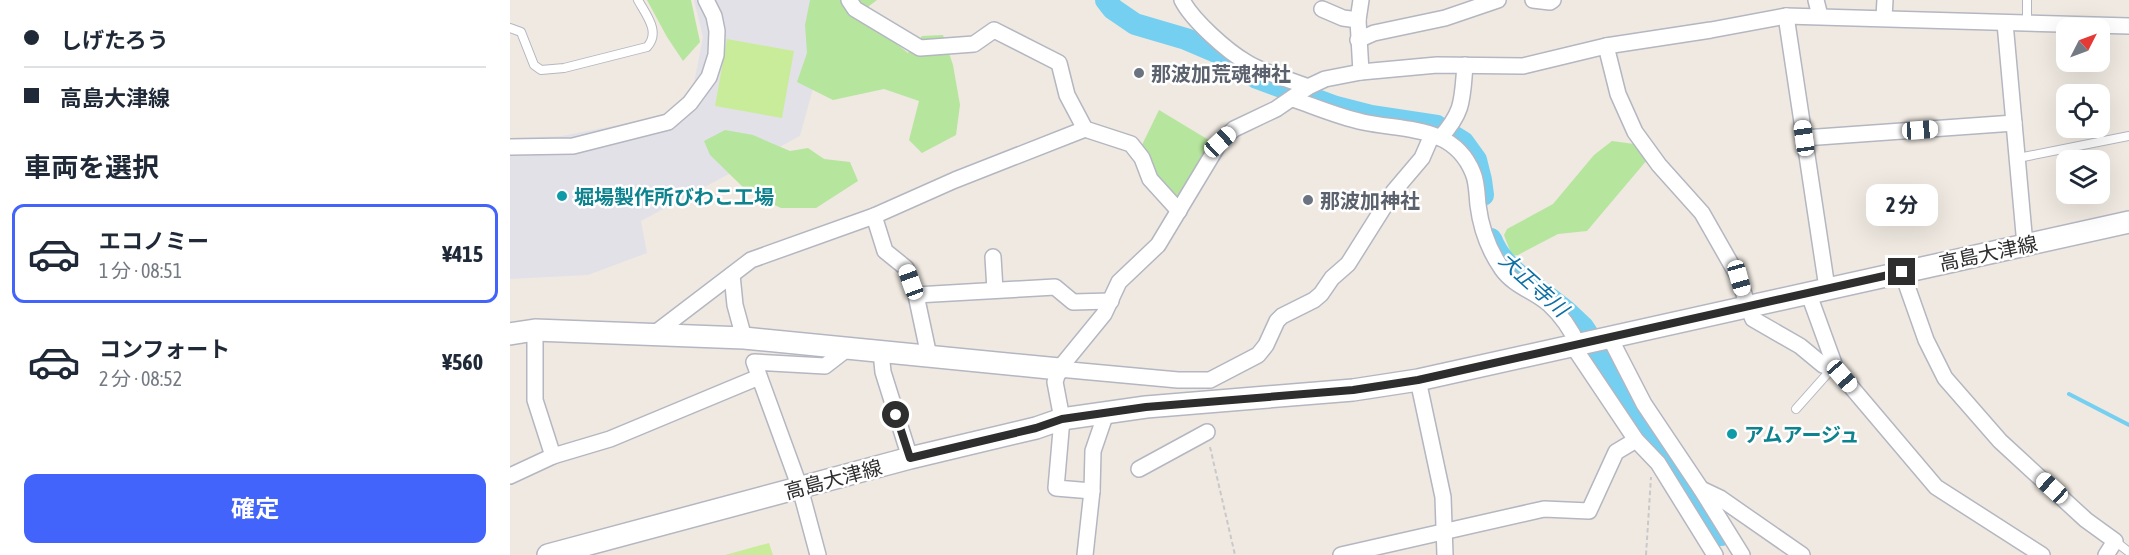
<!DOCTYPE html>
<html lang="ja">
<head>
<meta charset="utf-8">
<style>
	body { margin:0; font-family:"Asap Condensed","Noto Sans JP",sans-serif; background:#f2f2f3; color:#1f2937; height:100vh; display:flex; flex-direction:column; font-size:22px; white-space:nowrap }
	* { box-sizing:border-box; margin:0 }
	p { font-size:20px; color:#747a83 }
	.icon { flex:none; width:33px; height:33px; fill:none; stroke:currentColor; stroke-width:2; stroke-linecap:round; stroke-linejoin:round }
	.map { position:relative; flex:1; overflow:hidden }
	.sheet { display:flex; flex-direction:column; background:#fff; width:510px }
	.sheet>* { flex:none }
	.top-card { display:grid; align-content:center; height:132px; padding:0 24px; background:#fff }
	.needle { width:39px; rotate:48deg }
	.buttons { position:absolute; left:1546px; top:18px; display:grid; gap:12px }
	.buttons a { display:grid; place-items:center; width:54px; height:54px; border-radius:12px; background:#fff; box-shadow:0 6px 24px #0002; font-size:30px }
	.end { position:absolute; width:27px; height:27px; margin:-14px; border:8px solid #2e2e2e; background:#fff; box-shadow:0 0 0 3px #fff }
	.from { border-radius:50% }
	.bubble { position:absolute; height:42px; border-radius:12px; background:#fff; box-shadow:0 6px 24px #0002; font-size:20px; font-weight:700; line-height:42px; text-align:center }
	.car { position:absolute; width:18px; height:36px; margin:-18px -9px; border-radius:8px; box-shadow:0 0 4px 2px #0007; background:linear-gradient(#fff 24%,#345 0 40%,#fff 0 76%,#345 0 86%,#fff 0) }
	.top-card b { display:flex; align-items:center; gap:21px; height:57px; font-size:22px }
	.top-card b+b { border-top:2px solid #e0e1e3 }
	.top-card i { width:15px; height:15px; background:#1f2937 }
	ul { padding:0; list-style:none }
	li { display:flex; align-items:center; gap:18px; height:99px; margin:0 12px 9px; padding:0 12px; border:3px solid transparent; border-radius:12px }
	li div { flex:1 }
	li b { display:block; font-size:22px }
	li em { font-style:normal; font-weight:700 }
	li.selected { border-color:#4264fb }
	li>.icon { width:54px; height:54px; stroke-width:1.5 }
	h2 { padding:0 24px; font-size:27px; line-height:72px }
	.button { display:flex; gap:12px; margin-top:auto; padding:12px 24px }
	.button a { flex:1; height:69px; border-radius:12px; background:#4264fb; color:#fff; font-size:24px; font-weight:700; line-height:69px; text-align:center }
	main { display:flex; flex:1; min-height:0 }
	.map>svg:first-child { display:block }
</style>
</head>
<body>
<main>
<section class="sheet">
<div class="top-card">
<b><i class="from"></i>しげたろう</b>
<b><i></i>高島大津線</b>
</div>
<h2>車両を選択</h2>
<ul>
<li class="selected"><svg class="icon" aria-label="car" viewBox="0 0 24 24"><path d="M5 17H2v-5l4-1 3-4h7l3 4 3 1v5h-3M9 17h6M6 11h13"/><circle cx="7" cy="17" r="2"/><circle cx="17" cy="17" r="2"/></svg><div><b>エコノミー</b><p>1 分 · 08:51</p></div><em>¥415</em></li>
<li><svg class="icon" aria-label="car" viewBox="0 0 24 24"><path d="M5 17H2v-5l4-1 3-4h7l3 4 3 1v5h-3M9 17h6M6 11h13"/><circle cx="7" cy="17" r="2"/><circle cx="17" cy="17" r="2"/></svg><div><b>コンフォート</b><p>2 分 · 08:52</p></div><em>¥560</em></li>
</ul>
<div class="button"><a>確定</a></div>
</section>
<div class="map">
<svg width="1619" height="555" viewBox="0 0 1619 555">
	<rect width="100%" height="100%" fill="#efe9e1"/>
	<path fill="#e3e1e8" d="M 184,0 L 327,0 L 290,136 L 131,221 L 137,253 L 78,275 L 0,279 L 0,138 L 52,136 L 159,115 L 184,83 L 193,37 Z"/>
	<g fill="#b6e59e">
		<path d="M 137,0 L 181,0 L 190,42 L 173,61 L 157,37 Z"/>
		<path d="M 300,0 L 367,0 L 359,6 L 360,23 L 398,53 L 412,36 L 433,35 L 443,65 L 450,105 L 446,135 L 412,153 L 399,140 L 409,101 L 374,89 L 323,100 L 287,82 L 297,53 L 295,25 Z"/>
		<path d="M 649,110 L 702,142 L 668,199 L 644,171 L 631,147 Z"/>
		<path d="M 215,130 L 243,135 L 280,151 L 298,148 L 314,159 L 340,162 L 348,181 L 306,208 L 271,208 L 239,193 L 200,155 L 194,141 Z"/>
		<path d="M 1102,141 L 1124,144 L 1137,160 L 1077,231 L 1048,234 L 1008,255 L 1002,256 L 994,235 L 997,229 L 1043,204 L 1084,155 Z"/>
	</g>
	<g fill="#c9ec9a">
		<path d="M 217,39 L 284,51 L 272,118 L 205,106 Z"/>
		<path d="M 259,543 L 263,555 L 215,555 Z"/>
	</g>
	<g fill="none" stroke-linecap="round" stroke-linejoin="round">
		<path stroke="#75cff0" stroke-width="4" d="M 1559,394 L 1619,425"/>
		<g stroke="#75cff0" stroke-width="22">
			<path d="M 596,0 L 603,9 L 625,24 L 676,39 L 709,53 L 747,78 L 826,107 L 861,116 L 927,126 L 953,142 L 966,160 L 971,180 L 973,195"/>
			<path d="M 981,239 C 993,270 1024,285 1048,305 C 1057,311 1065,320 1073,327 L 1211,535"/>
		</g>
		<defs>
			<g id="lane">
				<path d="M 1517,0 L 1517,24"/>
				<path d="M 0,28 L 11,32 L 24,65 L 31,70 L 54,68 L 137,47 C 151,32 136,15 128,0"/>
				<path d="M 1508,158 L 1619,136"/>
				<path d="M 1286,409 L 1318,373 L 1325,370"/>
				<path d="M 1605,541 L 1619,552"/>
			</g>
			<g id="street">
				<path d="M 339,0 L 345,9 L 410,48 L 464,44 L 484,30 L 549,63 L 557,95 L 575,129 L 621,144 L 632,158 L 640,179 L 669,211"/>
				<path d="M 672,0 C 682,20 717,51 736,62 C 753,73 779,79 798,87"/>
				<path d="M 851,0 L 848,20 L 851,72"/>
				<path d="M 1023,0 L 1040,2 L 1043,0"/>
				<path d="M 1306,0 L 1310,16"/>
				<path d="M 812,9 L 833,18 L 848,20"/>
				<path d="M 1276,16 L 1317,288"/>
				<path d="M 1374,17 L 1375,0"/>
				<path d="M 1495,23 L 1515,245"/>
				<path d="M 848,40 L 864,33 L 935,18 L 988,0"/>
				<path d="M 1096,46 L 1108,94 L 1125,132 L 1149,165 L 1192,213 L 1229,278 L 1238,307 L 1243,319 L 1290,346 L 1313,365 L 1326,369 L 1426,487 L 1532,555"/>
				<path d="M 783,99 C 806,107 829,117 853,122 C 895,131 944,125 963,173 C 967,182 967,195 968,205 C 971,229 978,249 992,269 C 1004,286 1024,291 1039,304 C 1052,316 1061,329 1068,345"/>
				<path d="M 930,138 C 954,111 952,100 955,65"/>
				<path d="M 1294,138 L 1504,123"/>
				<path d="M 0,147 L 63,146 L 158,122 L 180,103 L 199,77 L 206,55 L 207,31 L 204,16 L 196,0"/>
				<path d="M 364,216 L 375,251 L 396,268 L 406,295 L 419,356"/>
				<path d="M 483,257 L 485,290"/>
				<path d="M 1392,272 L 1416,340 L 1435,378 L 1490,441 L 1576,520 L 1605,541 L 1596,555"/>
				<path d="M 222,275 L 225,305 L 234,338"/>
				<path d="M 1298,292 L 1326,369"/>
				<path d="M 406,295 L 545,287 L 563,302 L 601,301"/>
				<path d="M 25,330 L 25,400 L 43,456"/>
				<path d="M 144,334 L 241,260 L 364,216 L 445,180 L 575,129"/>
				<path d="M 1100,338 L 1134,404 L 1191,489 L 1232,555"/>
				<path d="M 1063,346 L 1126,440 L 1148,463 L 1205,555"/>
				<path d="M 371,352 L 373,372 L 400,458"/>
				<path d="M 549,369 L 668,380 L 700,380 L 748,355 L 756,345 L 767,321 L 772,316 L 804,300 L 811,294 L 822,278 L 838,264 L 884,191 L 912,158 L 922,135"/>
				<path d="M 908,380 L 933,497 L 935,555"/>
				<path d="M 629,469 L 697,432"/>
				<path d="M 0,476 L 43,456 L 100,439 L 249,377"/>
				<path d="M 1191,489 L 1210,498 L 1292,555"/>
				<path d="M 582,491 L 546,488 L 552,419 L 545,382 L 549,369 L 594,314 L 609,282 L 648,245 L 710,142 L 724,129 L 766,109 L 798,87 L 815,79 L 851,72 L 927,65 L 1013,66 L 1096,46 L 1201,30 L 1276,16 L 1619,26"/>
				<path d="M 308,555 L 290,488 L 244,362 L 315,366 L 337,349"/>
				<path d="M 575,555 L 582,491 L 583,451 L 596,413"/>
				<path d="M 831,555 L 1034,509 L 1079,511 L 1106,452 L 1126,440"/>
			</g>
			<g id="secondary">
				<path d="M 0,334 L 25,330 L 234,338 L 549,369"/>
				<path d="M 38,555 L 400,458 L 526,428 L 552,419 L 636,407 L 843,390 L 908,380 L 1619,222"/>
			</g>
		</defs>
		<use href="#lane" stroke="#b4b7c1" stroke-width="10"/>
		<use href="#street" stroke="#b4b7c1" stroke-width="18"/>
		<use href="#secondary" stroke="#b4b7c1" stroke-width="24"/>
		<g stroke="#c9c9c9" stroke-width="2" stroke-dasharray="4.5 3" stroke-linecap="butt">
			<path d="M 700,447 L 725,555"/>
			<path d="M 1136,555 L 1141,477"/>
		</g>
		<use href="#lane" stroke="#fff" stroke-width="8"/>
		<use href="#street" stroke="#fff" stroke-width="15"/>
		<use href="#secondary" stroke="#fff" stroke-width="21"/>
	</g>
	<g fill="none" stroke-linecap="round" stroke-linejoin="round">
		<path stroke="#2e2e2e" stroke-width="8" d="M 386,415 L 400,458 L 526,428 L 552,419 L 636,407 L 843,390 L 908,380 L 1392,272"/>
	</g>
	<g fill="#6b7280" stroke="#fff" stroke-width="2">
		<circle cx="629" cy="73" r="6"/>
		<circle cx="798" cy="200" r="6"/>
	</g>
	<g fill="#0f9aa8" stroke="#fff" stroke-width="2">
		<circle cx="52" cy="196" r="6"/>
		<circle cx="1222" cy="434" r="6"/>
	</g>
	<g text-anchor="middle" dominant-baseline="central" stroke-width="5" stroke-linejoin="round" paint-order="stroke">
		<g font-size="20" font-weight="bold" fill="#5b616d" stroke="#fff" text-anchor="start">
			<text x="641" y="73">那波加荒魂神社</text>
			<text x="810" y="200">那波加神社</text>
		</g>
		<g font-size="20" font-weight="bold" fill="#0d838f" stroke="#fff" text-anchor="start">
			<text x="64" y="196">堀場製作所びわこ工場</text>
			<text x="1234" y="434">アムアージュ</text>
		</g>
		<g font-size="20" fill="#2e2e2e" stroke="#fff">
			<text transform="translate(1478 253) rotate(-12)">高島大津線</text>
			<text transform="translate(323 479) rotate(-15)">高島大津線</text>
		</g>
		<g font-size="21" font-style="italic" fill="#0d6fa3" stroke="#fff">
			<text transform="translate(1024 284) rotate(42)">大正寺川</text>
		</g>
	</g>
</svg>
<div class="buttons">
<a><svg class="needle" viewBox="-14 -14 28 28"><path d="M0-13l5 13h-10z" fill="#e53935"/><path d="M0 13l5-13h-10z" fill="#747a83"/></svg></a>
<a><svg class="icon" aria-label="locate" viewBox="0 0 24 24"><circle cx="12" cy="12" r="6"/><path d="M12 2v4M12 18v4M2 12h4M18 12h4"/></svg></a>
<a><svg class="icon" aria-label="layers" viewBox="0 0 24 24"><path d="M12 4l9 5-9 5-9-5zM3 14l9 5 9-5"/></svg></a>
</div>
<i class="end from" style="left:386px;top:415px"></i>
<i class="end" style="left:1392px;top:272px"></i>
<div class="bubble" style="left:1356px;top:184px;width:72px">2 分</div>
<i class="car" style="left:1410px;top:130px;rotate:86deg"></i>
<i class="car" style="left:1294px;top:138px;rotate:352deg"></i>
<i class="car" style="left:710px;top:142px;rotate:47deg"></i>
<i class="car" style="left:1229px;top:278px;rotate:164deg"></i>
<i class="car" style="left:401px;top:282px;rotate:340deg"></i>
<i class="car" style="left:1332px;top:376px;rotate:139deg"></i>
<i class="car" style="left:1542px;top:488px;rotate:312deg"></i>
</div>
</main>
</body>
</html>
